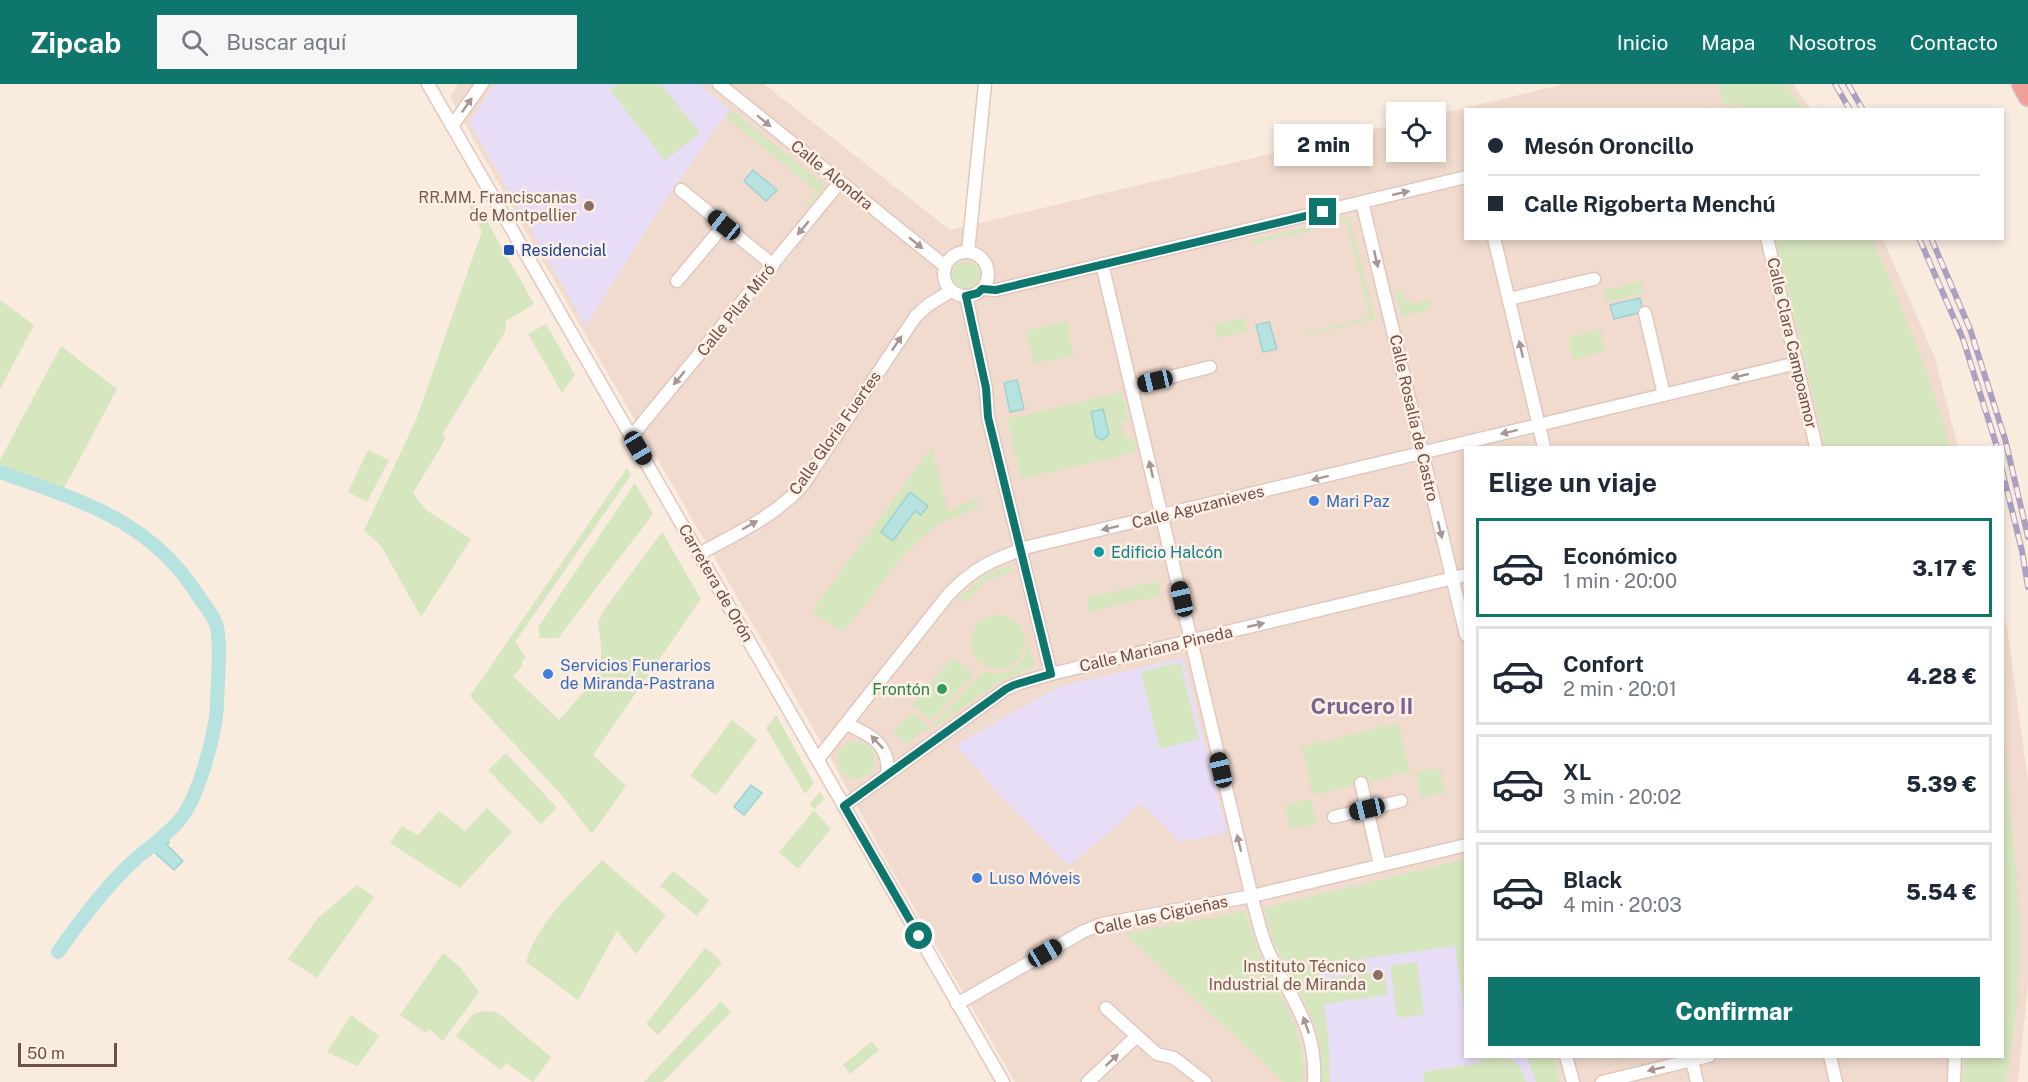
<!DOCTYPE html>
<html lang="es">
<head>
<meta charset="utf-8">
<style>
	body { margin:0; font-family:"Public Sans",sans-serif; background:#f6f6f7; color:#1f2937; height:100vh; display:flex; flex-direction:column; font-size:22px; white-space:nowrap }
	* { box-sizing:border-box; margin:0 }
	p { font-size:20px; color:#747a83 }
	.icon { flex:none; width:33px; height:33px; fill:none; stroke:currentColor; stroke-width:2; stroke-linecap:round; stroke-linejoin:round }
	.map { position:relative; flex:1; overflow:hidden }
	.panel { position:absolute; left:1464px; top:362px; width:540px; height:612px; display:flex; flex-direction:column; background:#fff; border-radius:0px; box-shadow:0 3px 9px #0003 }
	.panel>* { flex:none }
	.banner { position:absolute; left:1464px; top:24px; width:540px; height:132px; border-radius:0px; box-shadow:0 3px 9px #0003; display:grid; align-content:center; height:132px; padding:0 24px; background:#fff }
	.controls { position:absolute; left:1386px; top:18px; display:grid; gap:12px }
	.controls a { display:grid; place-items:center; width:60px; height:60px; border-radius:0px; background:#fff; box-shadow:0 3px 9px #0003; font-size:30px }
	.scale { position:absolute; left:18px; bottom:15px; width:99px; box-sizing:border-box; padding-left:6px; border:3px solid #6f4f49; border-top:0; font-size:16px; line-height:21px; white-space:nowrap; color:#6f4f49; -webkit-text-stroke:4px #feefe5; paint-order:stroke }
	.end { position:absolute; width:27px; height:27px; margin:-14px; border:8px solid #0f766e; background:#fff; box-shadow:0 0 0 3px #fff }
	.from { border-radius:50% }
	.bubble { position:absolute; height:42px; border-radius:0px; background:#fff; box-shadow:0 3px 9px #0003; font-size:20px; font-weight:800; line-height:42px; text-align:center }
	.car { position:absolute; width:18px; height:36px; margin:-18px -9px; border-radius:8px; box-shadow:0 0 4px 2px #0007; background:linear-gradient(#222 24%,#8ab4d8 0 40%,#222 0 76%,#8ab4d8 0 86%,#222 0) }
	.banner b { display:flex; align-items:center; gap:21px; height:57px; font-size:22px }
	.banner b+b { border-top:2px solid #e0e1e3 }
	.banner i { width:15px; height:15px; background:#1f2937 }
	ul { padding:0; list-style:none }
	li { display:flex; align-items:center; gap:18px; height:99px; margin:0 12px 9px; padding:0 12px; border:3px solid #e0e1e3; border-radius:0px }
	li div { flex:1 }
	li b { display:block; font-size:22px }
	li em { font-style:normal; font-weight:800 }
	li.active { border-color:#0f766e }
	li>.icon { width:54px; height:54px; stroke-width:1.5 }
	h2 { padding:0 24px; font-size:27px; line-height:72px }
	.action { display:flex; gap:12px; margin-top:auto; padding:12px 24px }
	.action a { flex:1; height:69px; border-radius:0px; background:#0f766e; color:#fff; font-size:24px; font-weight:800; line-height:69px; text-align:center }
	header { display:flex; align-items:center; gap:36px; box-sizing:border-box; height:84px; padding:0 30px; background:#0f766e; color:#fff }
	header strong { font-size:28px }
	nav { display:flex; gap:33px; margin-inline-start:auto; font-size:21px }
	.search { width:420px; height:54px; background:#f6f6f7; display:flex; align-items:center; gap:15px; box-sizing:border-box; padding:0 21px; border-radius:0px; color:#747a83; font-size:22px }
	.map>svg:first-child { display:block }
</style>
</head>
<body>
<header>
<strong>Zipcab</strong>
<div class="search"><svg class="icon" aria-label="search" viewBox="0 0 24 24"><circle cx="10" cy="10" r="6"/><path d="M15 15l6 6"/></svg>Buscar aquí</div>
<nav><a>Inicio</a><a>Mapa</a><a>Nosotros</a><a>Contacto</a></nav>
</header>
<div class="map">
<svg width="2028" height="998" viewBox="0 0 2028 998">
	<rect width="100%" height="100%" fill="#faebdf"/>
	<path fill="#f1dbce" d="M 458,0 L 764,0 L 950,146 L 1396,40 L 1396,68 L 1436,68 L 1436,31 L 1564,0 L 1793,0 L 1811,25 L 1466,26 L 1466,154 L 1883,155 L 1935,274 L 1958,363 L 1466,363 L 1466,972 L 2002,972 L 2003,528 L 2008,550 L 2028,698 L 2028,899 L 2018,998 L 1015,998 L 884,772 L 832,677 L 522,141 L 450,13 Z"/>
	<g fill="#e8ddf6">
		<path d="M 495,0 L 699,0 L 730,25 L 666,115 L 586,242 L 469,38 Z"/>
		<path d="M 1183,574 L 1227,748 L 1180,758 L 1140,719 L 1120,739 L 1069,782 L 995,706 L 956,661 L 1058,603 Z"/>
		<path d="M 1465,775 L 1466,972 L 1554,972 L 1560,998 L 1322,998 L 1321,966 L 1315,940 L 1302,911 L 1275,861 L 1264,824 Z"/>
	</g>
	<g fill="#d6e6bf">
		<path d="M 618,0 L 661,0 L 700,49 L 665,77 L 610,6 Z"/>
		<path d="M 1718,0 L 1786,0 L 1803,25 L 1744,25 L 1737,19 L 1723,22 Z"/>
		<path d="M 730,25 L 825,101 L 807,125 L 805,123 L 816,107 L 726,33 Z"/>
		<path d="M 476,118 L 534,220 L 506,237 L 505,248 L 442,351 L 446,354 L 413,409 L 426,426 L 471,455 L 421,533 L 381,462 L 364,446 L 416,336 L 482,147 L 469,123 Z"/>
		<path d="M 1349,133 L 1375,235 L 1305,252 L 1304,250 L 1370,233 L 1347,138 L 1254,160 L 1253,156 Z"/>
		<path d="M 1776,155 L 1872,155 C 1902,222 1931,292 1950,363 L 1825,363 Z"/>
		<circle cx="966" cy="193" r="15"/>
		<path d="M 1640,197 L 1643,209 L 1608,218 L 1605,206 Z"/>
		<path d="M 1401,206 L 1405,217 L 1409,216 L 1411,220 L 1429,216 L 1431,225 L 1402,233 L 1395,208 Z"/>
		<path d="M 0,216 L 34,241 L 0,305 Z"/>
		<path d="M 1244,234 L 1247,248 L 1217,254 L 1214,241 Z"/>
		<path d="M 1067,237 L 1074,271 L 1034,280 L 1026,247 Z"/>
		<path d="M 546,240 L 575,291 L 562,309 L 528,250 Z"/>
		<path d="M 1600,245 L 1605,268 L 1573,276 L 1568,253 Z"/>
		<path d="M 61,262 L 117,305 L 63,406 L 0,383 L 0,376 Z"/>
		<path d="M 1122,308 L 1129,336 L 1120,339 L 1124,355 L 1133,353 L 1137,368 L 1021,395 L 1007,335 Z"/>
		<path d="M 932,363 L 948,428 L 976,414 L 981,422 L 938,440 L 904,470 L 843,549 L 812,527 Z"/>
		<path d="M 368,366 L 389,376 L 367,418 L 348,408 Z"/>
		<path d="M 627,384 L 631,391 L 515,558 L 526,573 L 522,577 L 522,582 L 513,592 L 559,636 L 591,600 L 601,578 L 601,561 L 598,539 L 604,526 L 662,448 L 701,515 L 593,671 L 626,702 L 592,750 L 564,714 L 470,612 Z"/>
		<path d="M 635,399 L 653,430 L 558,554 L 539,554 L 539,542 Z"/>
		<path d="M 1008,482 L 1013,484 L 1011,488 L 986,497 L 964,518 L 959,514 L 983,492 Z"/>
		<path d="M 1158,497 L 1161,511 L 1089,528 L 1087,514 Z"/>
		<circle cx="998" cy="558" r="27"/>
		<path d="M 1027,549 L 1034,583 L 999,598 L 937,642 L 934,640 L 981,590 C 988,586 992,589 1000,589 C 1021,587 1030,568 1027,549 Z"/>
		<path d="M 954,573 L 973,590 L 931,637 L 912,620 Z"/>
		<path d="M 1180,578 L 1199,655 L 1160,665 L 1141,588 Z"/>
		<path d="M 912,628 L 929,643 L 907,660 L 892,648 Z"/>
		<path d="M 776,631 L 814,699 L 805,710 L 766,644 Z"/>
		<path d="M 732,636 L 757,656 L 716,711 L 690,692 Z"/>
		<path d="M 1398,639 L 1410,688 L 1313,711 L 1302,663 Z"/>
		<path d="M 2003,649 C 2008,708 2016,768 2019,828 C 2022,884 2016,943 2006,998 L 1963,998 L 1964,972 L 2002,972 Z"/>
		<circle cx="856" cy="676" r="19"/>
		<path d="M 506,669 L 557,724 L 541,740 L 488,686 Z"/>
		<path d="M 1436,684 L 1440,686 L 1446,708 L 1421,714 L 1415,688 Z"/>
		<path d="M 820,708 L 824,715 L 814,726 L 831,745 L 798,785 L 779,768 L 814,726 L 810,719 Z"/>
		<path d="M 1311,715 L 1317,739 L 1290,745 L 1285,724 L 1288,720 Z"/>
		<path d="M 487,724 L 512,748 L 460,804 L 390,759 L 402,742 L 418,751 L 439,727 L 465,747 Z"/>
		<path d="M 1465,775 L 1465,932 L 1455,862 L 1319,881 L 1321,895 L 1385,887 L 1388,911 L 1324,920 L 1329,962 L 1330,998 L 1322,998 L 1321,966 L 1315,940 L 1302,911 L 1275,861 L 1264,824 Z"/>
		<path d="M 602,776 L 666,831 L 636,870 L 617,847 L 578,916 L 526,878 C 538,837 574,807 602,776 Z"/>
		<path d="M 673,787 L 709,816 L 697,832 L 660,802 Z"/>
		<path d="M 357,801 L 374,813 L 317,894 L 288,875 L 318,834 Z"/>
		<path d="M 1246,827 C 1251,847 1256,866 1266,885 C 1285,923 1308,952 1303,998 L 1284,998 L 1125,850 Z"/>
		<path d="M 705,864 L 714,870 L 722,879 L 658,951 L 646,940 Z"/>
		<path d="M 443,869 L 459,882 L 479,908 L 443,957 L 429,945 L 426,949 L 400,931 Z"/>
		<path d="M 1417,878 L 1424,931 L 1397,934 L 1390,881 Z"/>
		<path d="M 721,917 L 731,928 L 663,998 L 644,998 Z"/>
		<path d="M 485,927 L 497,928 L 551,973 L 533,998 L 506,979 L 501,986 L 456,952 L 474,929 Z"/>
		<path d="M 351,931 L 379,952 L 358,982 L 327,968 Z"/>
		<path d="M 872,957 L 879,966 L 850,990 L 843,981 Z"/>
		<path d="M 1526,972 L 1554,972 L 1560,998 L 1536,998 Z"/>
		<path d="M 1495,974 C 1516,974 1519,980 1527,998 L 1424,998 L 1423,988 L 1479,979 L 1479,976 Z"/>
	</g>
	<g fill="#b6e2e0" stroke="#9cd3d1" stroke-width="1.5">
		<path d="M 753,86 L 777,106 L 766,117 L 744,97 Z"/>
		<path d="M 1640,214 L 1643,228 L 1614,235 L 1610,221 Z"/>
		<path d="M 1269,238 L 1277,265 L 1263,268 L 1256,241 Z"/>
		<path d="M 1017,296 L 1024,325 L 1010,328 L 1004,299 Z"/>
		<path d="M 1103,325 L 1109,350 L 1103,356 L 1096,353 L 1091,328 Z"/>
		<path d="M 910,408 L 928,422 L 921,431 L 915,427 L 893,457 L 881,448 Z"/>
		<path d="M 751,701 L 762,709 L 744,731 L 734,723 Z"/>
		<path d="M 166,754 L 169,758 L 167,761 L 183,777 L 174,786 L 153,767 Z"/>
	</g>
	<g fill="none" stroke-linecap="round" stroke-linejoin="round">
		<path stroke="#b6e2e0" stroke-width="14" d="M 0,388 C 81,417 151,436 199,513 C 205,522 213,531 216,540 C 222,556 217,604 217,622 C 215,652 198,716 178,738 C 163,755 143,767 127,783 C 101,809 79,838 58,868"/>
		<defs>
			<g id="minor">
				<path d="M 428,0 L 1003,998"/>
				<path d="M 719,0 L 945,182"/>
				<path d="M 452,42 L 482,0"/>
				<path d="M 681,106 L 773,181"/>
				<path d="M 1362,118 L 1466,551"/>
				<path d="M 1494,154 L 1544,363"/>
				<path d="M 1767,154 L 1816,363"/>
				<circle cx="966" cy="190" r="22"/>
				<path d="M 968,168 L 985,0"/>
				<path d="M 1102,180 L 1254,822 C 1259,838 1262,856 1270,871 C 1292,917 1317,943 1314,998"/>
				<path d="M 677,197 L 724,141"/>
				<path d="M 982,205 L 996,206 L 1466,93"/>
				<path d="M 966,212 L 986,304 L 988,333 L 1051,590"/>
				<path d="M 1509,215 L 1594,195"/>
				<path d="M 1645,229 L 1664,311"/>
				<path d="M 1131,303 L 1210,283"/>
				<path d="M 631,353 L 840,98"/>
				<path d="M 699,470 C 735,450 774,433 802,402 L 916,232 L 928,221 L 951,207"/>
				<path d="M 846,640 C 870,650 891,661 887,691"/>
				<path d="M 818,675 L 948,511 C 974,483 993,476 1028,463 L 1797,279"/>
				<path d="M 1361,699 L 1380,781"/>
				<path d="M 844,722 L 1006,605 L 1020,599 L 1051,590 L 1466,491"/>
				<path d="M 1334,733 L 1401,717"/>
				<path d="M 957,920 L 1084,847 L 1102,840 L 1252,812 L 1466,761"/>
				<path d="M 1106,924 L 1157,970 L 1174,974 L 1205,998"/>
				<path d="M 1566,972 L 1573,998"/>
				<path d="M 1691,972 L 1697,998"/>
				<path d="M 1830,972 L 1836,998"/>
				<path d="M 1088,998 L 1136,953"/>
				<path d="M 1602,998 L 1709,972"/>
				<path d="M 1954,998 L 1955,972"/>
			</g>
			<path id="highway" d="M 2021,0 L 2028,13"/>
		</defs>
		<use href="#minor" stroke="#e0c8bf" stroke-width="15"/>
		<use href="#highway" stroke="#d4cac8" stroke-width="21"/>
		<use href="#minor" stroke="#fff" stroke-width="12"/>
		<use href="#highway" stroke="#f29f99" stroke-width="18"/>
		<defs>
			<g id="rail">
				<path d="M 1835,0 L 1850,26"/>
				<path d="M 1848,0 L 1863,26"/>
				<path d="M 1919,154 L 1963,255 L 1997,363"/>
				<path d="M 1931,154 L 1970,245 L 2005,355 L 2028,453"/>
				<path d="M 2002,386 L 2022,467 L 2028,503"/>
			</g>
		</defs>
		<use href="#rail" stroke="#aca0c2" stroke-width="6"/>
		<use href="#rail" stroke="#feefe5" stroke-width="4" stroke-dasharray="11" stroke-linecap="butt"/>
	</g>
	<defs><path id="oneway-solid" d="M-6-.8H1V-3.2L6.5 0L1 3.2V.8H-6Z" transform="scale(1.5)"/></defs>
	<g fill="#a99592">
		<use href="#oneway-solid" transform="translate(467 21) rotate(-55)"/>
		<use href="#oneway-solid" transform="translate(764 37) rotate(39)"/>
		<use href="#oneway-solid" transform="translate(1401 109) rotate(-13)"/>
		<use href="#oneway-solid" transform="translate(803 144) rotate(130)"/>
		<use href="#oneway-solid" transform="translate(916 159) rotate(39)"/>
		<use href="#oneway-solid" transform="translate(1376 175) rotate(77)"/>
		<use href="#oneway-solid" transform="translate(897 259) rotate(-56)"/>
		<use href="#oneway-solid" transform="translate(1521 265) rotate(-103)"/>
		<use href="#oneway-solid" transform="translate(1740 292) rotate(167)"/>
		<use href="#oneway-solid" transform="translate(679 294) rotate(130)"/>
		<use href="#oneway-solid" transform="translate(1509 348) rotate(166)"/>
		<use href="#oneway-solid" transform="translate(1151 385) rotate(-103)"/>
		<use href="#oneway-solid" transform="translate(1320 394) rotate(166)"/>
		<use href="#oneway-solid" transform="translate(750 441) rotate(-30)"/>
		<use href="#oneway-solid" transform="translate(1110 444) rotate(167)"/>
		<use href="#oneway-solid" transform="translate(1440 446) rotate(76)"/>
		<use href="#oneway-solid" transform="translate(1256 541) rotate(-13)"/>
		<use href="#oneway-solid" transform="translate(877 658) rotate(-133)"/>
		<use href="#oneway-solid" transform="translate(1239 759) rotate(-104)"/>
		<use href="#oneway-solid" transform="translate(1306 941) rotate(-109)"/>
		<use href="#oneway-solid" transform="translate(1112 976) rotate(-43)"/>
		<use href="#oneway-solid" transform="translate(1656 985) rotate(166)"/>
	</g>
	<g fill="none" stroke-linecap="round" stroke-linejoin="round">
		<path stroke="#0f766e" stroke-width="8" d="M 919,852 L 844,722 L 1006,605 L 1014,601 L 1051,590 L 988,333 L 986,304 L 966,212 L 978,209 L 982,205 L 996,206 L 1323,128"/>
	</g>
	<g fill="#8d6e63" stroke="#feefe5" stroke-width="2">
		<circle cx="589" cy="122" r="6"/>
		<circle cx="1378" cy="891" r="6"/>
	</g>
	<rect fill="#1a4fb4" stroke="#feefe5" stroke-width="2" x="503" y="160" width="12" height="12" rx="3"/>
	<g fill="#3f7fe0" stroke="#feefe5" stroke-width="2">
		<circle cx="1314" cy="417" r="6"/>
		<circle cx="548" cy="590" r="6"/>
		<circle cx="977" cy="794" r="6"/>
	</g>
	<circle fill="#0f9aa8" stroke="#feefe5" stroke-width="2" cx="1099" cy="468" r="6"/>
	<circle fill="#2e9e5b" stroke="#feefe5" stroke-width="2" cx="942" cy="605" r="6"/>
	<g text-anchor="middle" dominant-baseline="central" stroke-width="5" stroke-linejoin="round" paint-order="stroke">
		<g font-size="16" fill="#6f4f49" stroke="#feefe5">
			<text transform="translate(832 91) rotate(39)">Calle Alondra</text>
			<text transform="translate(736 226) rotate(-51)">Calle Pilar Miró</text>
			<text transform="translate(1792 259) rotate(77)">Calle Clara Campoamor</text>
			<text transform="translate(1414 334) rotate(77)">Calle Rosalía de Castro</text>
			<text transform="translate(835 349) rotate(-55)">Calle Gloria Fuertes</text>
			<text transform="translate(1198 423) rotate(-14)">Calle Aguzanieves</text>
			<text transform="translate(716 499) rotate(60)">Carretera de Orón</text>
			<text transform="translate(1156 565) rotate(-13)">Calle Mariana Pineda</text>
			<text transform="translate(1161 831) rotate(-12)">Calle las Cigüeñas</text>
		</g>
		<g font-size="16" fill="#785e54" stroke="#feefe5" text-anchor="end">
			<text x="577" y="113">RR.MM. Franciscanas<tspan x="577" dy="18">de Montpellier</tspan></text>
			<text x="1366" y="882">Instituto Técnico<tspan x="1366" dy="18">Industrial de Miranda</tspan></text>
		</g>
		<g font-size="16" fill="#164399" stroke="#feefe5" text-anchor="start">
			<text x="521" y="166">Residencial</text>
		</g>
		<g font-size="16" fill="#366cbe" stroke="#feefe5" text-anchor="start">
			<text x="1326" y="417">Mari Paz</text>
			<text x="560" y="581">Servicios Funerarios<tspan x="560" dy="18">de Miranda-Pastrana</tspan></text>
			<text x="989" y="794">Luso Móveis</text>
		</g>
		<g font-size="16" fill="#0d838f" stroke="#feefe5" text-anchor="start">
			<text x="1111" y="468">Edificio Halcón</text>
		</g>
		<g font-size="16" fill="#27864d" stroke="#feefe5" text-anchor="end">
			<text x="930" y="605">Frontón</text>
		</g>
		<g font-size="22" font-weight="bold" fill="#7a6492" stroke="#feefe5">
			<text x="1362" y="622">Crucero II</text>
		</g>
	</g>
</svg>
<div class="controls">
<a><svg class="icon" aria-label="locate" viewBox="0 0 24 24"><circle cx="12" cy="12" r="6"/><path d="M12 2v4M12 18v4M2 12h4M18 12h4"/></svg></a>
</div>
<div class="scale">50 m</div>
<i class="end from" style="left:919px;top:852px"></i>
<i class="end" style="left:1323px;top:128px"></i>
<div class="bubble" style="left:1274px;top:40px;width:99px">2 min</div>
<i class="car" style="left:724px;top:141px;rotate:309deg"></i>
<i class="car" style="left:1155px;top:297px;rotate:257deg"></i>
<i class="car" style="left:638px;top:364px;rotate:149deg"></i>
<i class="car" style="left:1182px;top:515px;rotate:347deg"></i>
<i class="car" style="left:1221px;top:686px;rotate:347deg"></i>
<i class="car" style="left:1367px;top:725px;rotate:257deg"></i>
<i class="car" style="left:1045px;top:869px;rotate:60deg"></i>
<div class="banner">
<b><i class="from"></i>Mesón Oroncillo</b>
<b><i></i>Calle Rigoberta Menchú</b>
</div>
<section class="panel">
<h2>Elige un viaje</h2>
<ul>
<li class="active"><svg class="icon" aria-label="car" viewBox="0 0 24 24"><path d="M5 17H2v-5l4-1 3-4h7l3 4 3 1v5h-3M9 17h6M6 11h13"/><circle cx="7" cy="17" r="2"/><circle cx="17" cy="17" r="2"/></svg><div><b>Económico</b><p>1 min · 20:00</p></div><em>3.17 €</em></li>
<li><svg class="icon" aria-label="car" viewBox="0 0 24 24"><path d="M5 17H2v-5l4-1 3-4h7l3 4 3 1v5h-3M9 17h6M6 11h13"/><circle cx="7" cy="17" r="2"/><circle cx="17" cy="17" r="2"/></svg><div><b>Confort</b><p>2 min · 20:01</p></div><em>4.28 €</em></li>
<li><svg class="icon" aria-label="car" viewBox="0 0 24 24"><path d="M5 17H2v-5l4-1 3-4h7l3 4 3 1v5h-3M9 17h6M6 11h13"/><circle cx="7" cy="17" r="2"/><circle cx="17" cy="17" r="2"/></svg><div><b>XL</b><p>3 min · 20:02</p></div><em>5.39 €</em></li>
<li><svg class="icon" aria-label="car" viewBox="0 0 24 24"><path d="M5 17H2v-5l4-1 3-4h7l3 4 3 1v5h-3M9 17h6M6 11h13"/><circle cx="7" cy="17" r="2"/><circle cx="17" cy="17" r="2"/></svg><div><b>Black</b><p>4 min · 20:03</p></div><em>5.54 €</em></li>
</ul>
<div class="action"><a>Confirmar</a></div>
</section>
</div>
</body>
</html>
